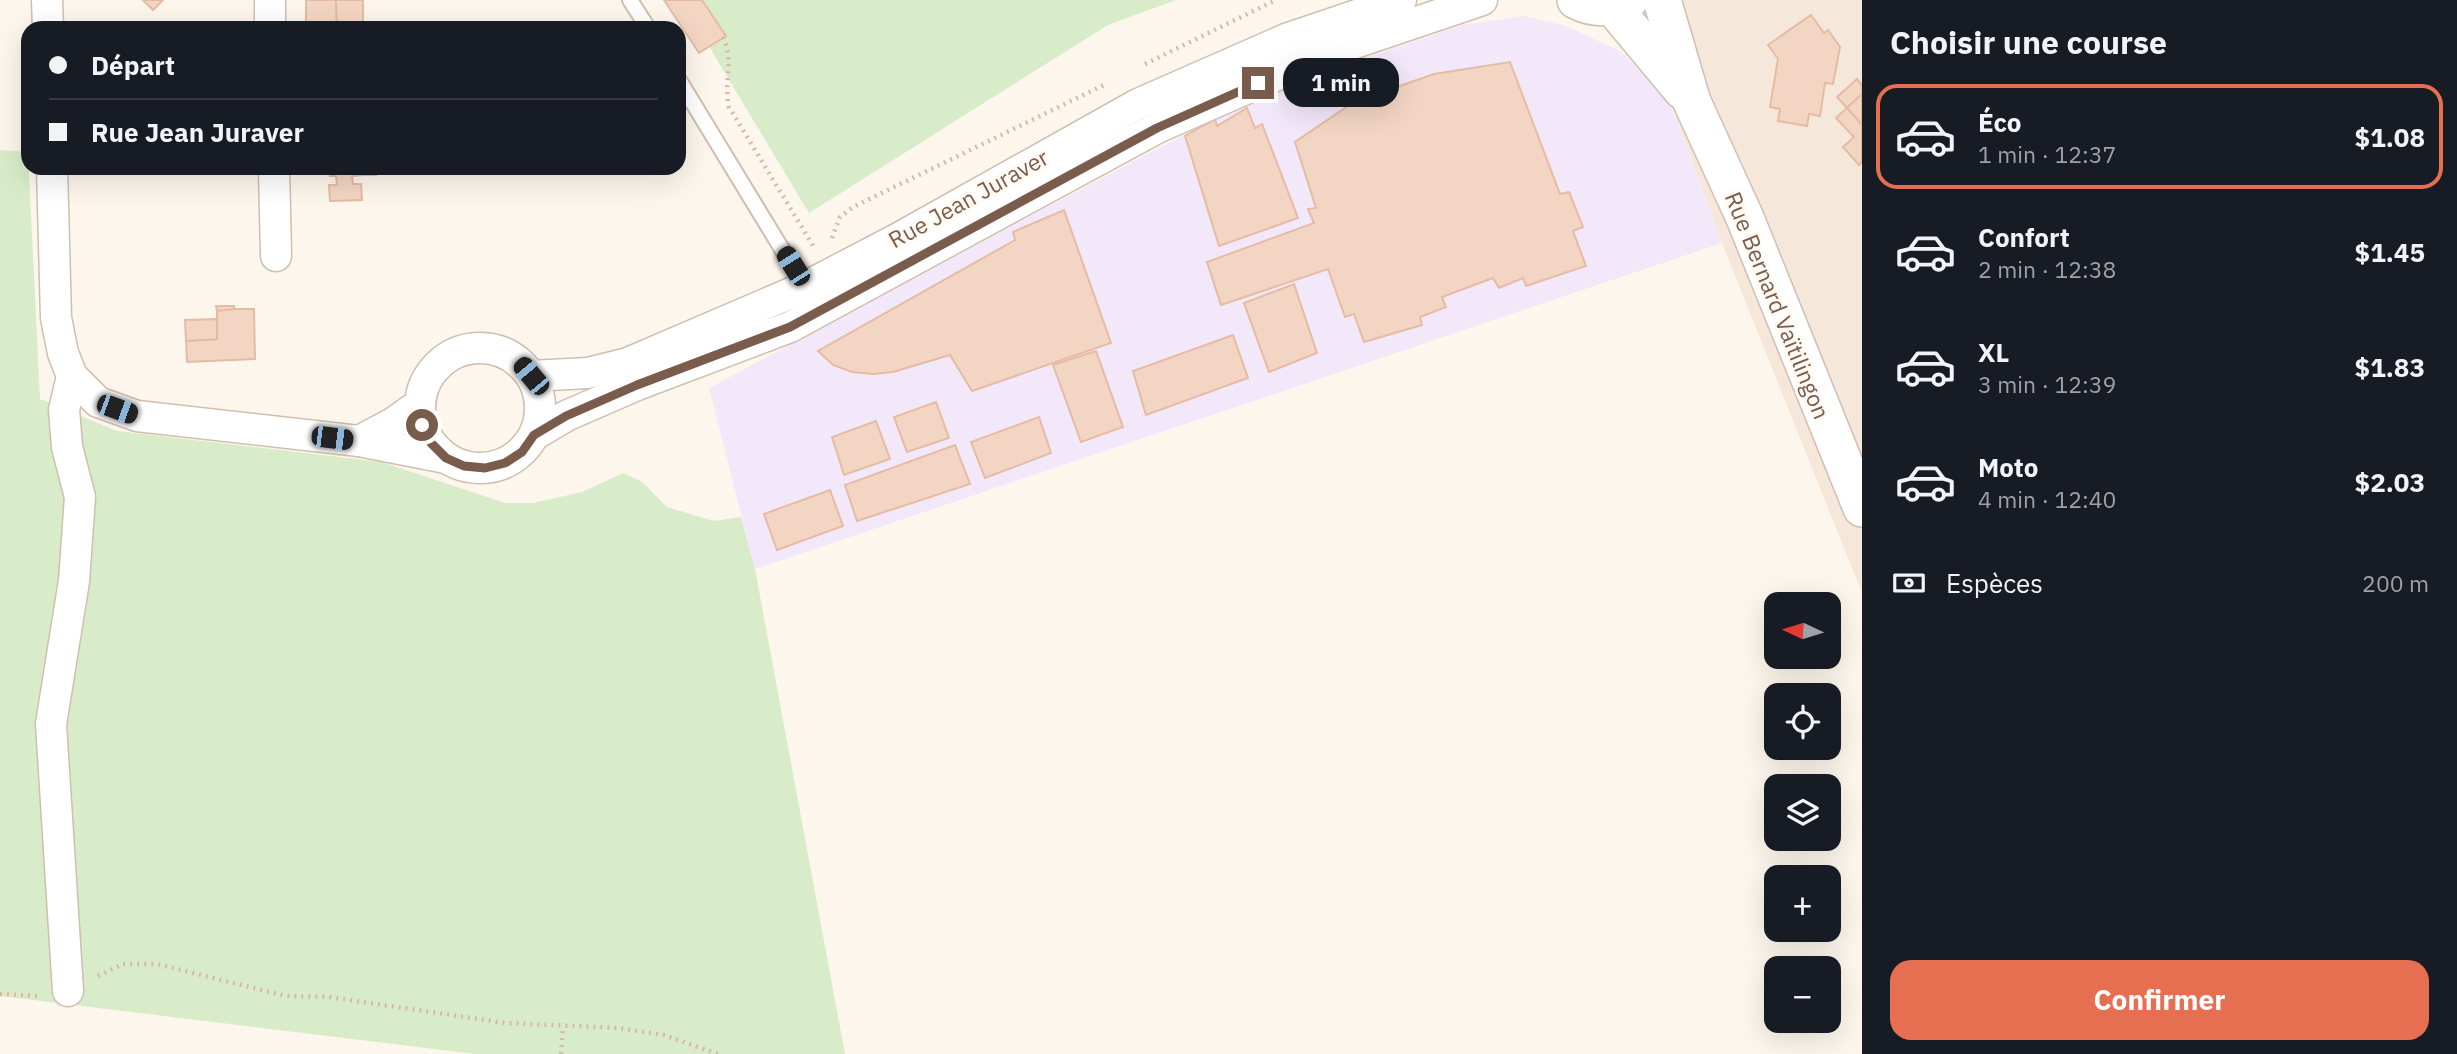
<!DOCTYPE html>
<html lang="fr">
<head>
<meta charset="utf-8">
<style>
	body { margin:0; font-family:"IBM Plex Sans",sans-serif; background:#242831; color:#f1f3f6; height:100vh; display:flex; flex-direction:column; font-size:26px; white-space:nowrap }
	* { box-sizing:border-box; margin:0 }
	p { font-size:23px; color:#9ea1a6 }
	.icon { flex:none; width:38px; height:38px; fill:none; stroke:currentColor; stroke-width:2; stroke-linecap:round; stroke-linejoin:round }
	.map { position:relative; flex:1; overflow:hidden }
	.drawer { display:flex; flex-direction:column; background:#171b24; width:595px }
	.drawer>* { flex:none }
	.top-card { position:absolute; left:21px; top:21px; width:665px; height:154px; border-radius:21px; box-shadow:0 7px 28px #0002; display:grid; align-content:center; height:154px; padding:0 28px; background:#171b24 }
	.needle { width:46px; rotate:274deg }
	.controls { position:absolute; left:1764px; top:592px; display:grid; gap:14px }
	.controls a { display:grid; place-items:center; width:77px; height:77px; border-radius:14px; background:#171b24; box-shadow:0 7px 28px #0002; font-size:35px }
	.end { position:absolute; width:32px; height:32px; margin:-16px; border:9px solid #7a5c4d; background:#fff; box-shadow:0 0 0 4px #fff }
	.from { border-radius:50% }
	.bubble { position:absolute; height:49px; border-radius:21px; background:#171b24; box-shadow:0 7px 28px #0002; font-size:23px; font-weight:700; line-height:49px; text-align:center }
	.car { position:absolute; width:21px; height:42px; margin:-21px -10px; border-radius:9px; box-shadow:0 0 5px 2px #0007; background:linear-gradient(#222 24%,#8ab4d8 0 40%,#222 0 76%,#8ab4d8 0 86%,#222 0) }
	.top-card b { display:flex; align-items:center; gap:24px; height:66px; font-size:26px }
	.top-card b+b { border-top:2px solid #363941 }
	.top-card i { width:18px; height:18px; background:#f1f3f6 }
	ul { padding:0; list-style:none }
	li { display:flex; align-items:center; gap:21px; height:105px; margin:0 14px 10px; padding:0 14px; border:4px solid transparent; border-radius:21px }
	li div { flex:1 }
	li b { display:block; font-size:26px }
	li em { font-style:normal; font-weight:700 }
	li.active { border-color:#e76f51 }
	li>.icon { width:63px; height:63px; stroke-width:1.5 }
	h2 { padding:0 28px; font-size:32px; line-height:84px }
	.pay { display:flex; align-items:center; gap:18px; height:77px; padding:0 28px; font-size:26px }
	.pay p { margin-inline-start:auto }
	.action { display:flex; gap:14px; margin-top:auto; padding:14px 28px }
	.action a { flex:1; height:80px; border-radius:21px; background:#e76f51; color:#fff; font-size:28px; font-weight:700; line-height:80px; text-align:center }
	main { display:flex; flex:1; min-height:0 }
	.map>svg:first-child { display:block }
</style>
</head>
<body>
<main>
<div class="map">
<svg width="1862" height="1054" viewBox="0 0 1862 1054">
	<rect width="100%" height="100%" fill="#fdf6ec"/>
	<path fill="#f5e8da" d="M 1594,0 L 1862,0 L 1862,593 L 1722,243 L 1671,104 Z"/>
	<path fill="#f3e8fa" d="M 1525,16 L 1566,26 L 1622,52 L 1671,104 L 1722,243 L 755,569 L 709,388 L 1151,152 L 1271,91 L 1462,25 Z"/>
	<g fill="#d8ecc9">
		<path d="M 681,0 L 1176,0 L 1108,25 L 809,213 Z"/>
		<path d="M 0,150 L 28,152 L 40,399 L 117,431 L 382,462 L 505,503 L 533,503 L 582,492 L 623,473 L 642,482 L 667,507 L 714,521 L 741,517 L 755,569 L 845,1054 L 475,1054 L 0,996 Z"/>
	</g>
	<g fill="#f3d5c3" stroke="#e6bba3" stroke-width="2">
		<path d="M 143,0 L 163,0 L 153,10 Z"/>
		<path d="M 306,0 L 336,0 L 337,28 L 306,28 Z"/>
		<path d="M 336,0 L 363,0 L 363,28 L 337,28 Z"/>
		<path d="M 664,0 L 702,0 L 726,36 L 699,53 Z"/>
		<path d="M 1811,15 L 1824,33 L 1828,30 L 1840,47 L 1833,84 L 1825,83 L 1820,116 L 1809,114 L 1807,126 L 1778,121 L 1780,109 L 1770,107 L 1778,59 L 1768,45 Z"/>
		<path d="M 1510,62 L 1560,194 L 1569,192 L 1583,227 L 1573,231 L 1586,266 L 1526,286 L 1523,278 L 1499,288 L 1493,278 L 1442,297 L 1446,307 L 1420,317 L 1422,325 L 1364,342 L 1354,314 L 1345,317 L 1328,269 L 1221,305 L 1207,262 L 1314,223 L 1308,209 L 1316,208 L 1295,142 L 1354,102 L 1434,74 Z"/>
		<path d="M 1857,79 L 1862,85 L 1862,94 L 1847,108 L 1837,97 Z"/>
		<path d="M 1862,94 L 1862,125 L 1847,108 Z"/>
		<path d="M 1247,108 L 1255,128 L 1262,124 L 1298,218 L 1219,246 L 1185,136 L 1215,119 L 1217,126 Z"/>
		<path d="M 1847,108 L 1862,125 L 1862,162 L 1859,165 L 1843,147 L 1854,137 L 1836,118 Z"/>
		<path d="M 329,168 L 361,168 L 362,175 L 352,176 L 353,184 L 361,184 L 362,200 L 330,201 L 329,185 L 337,185 L 336,176 L 330,176 Z"/>
		<path d="M 361,168 L 376,168 L 376,175 L 362,175 Z"/>
		<path d="M 1064,210 L 1111,343 L 972,391 L 950,355 L 893,372 L 873,374 L 852,372 L 833,365 L 818,351 L 1015,240 L 1013,232 Z"/>
		<path d="M 1294,284 L 1317,353 L 1269,372 L 1244,303 Z"/>
		<path d="M 216,306 L 234,306 L 235,311 L 217,311 Z"/>
		<path d="M 235,309 L 254,309 L 255,359 L 187,362 L 186,341 L 217,339 L 217,311 Z"/>
		<path d="M 217,319 L 217,339 L 186,341 L 185,320 Z"/>
		<path d="M 1233,335 L 1248,378 L 1146,415 L 1133,371 Z"/>
		<path d="M 1096,351 L 1123,427 L 1081,442 L 1053,365 Z"/>
		<path d="M 936,402 L 949,438 L 907,452 L 894,417 Z"/>
		<path d="M 1039,417 L 1051,453 L 985,478 L 971,442 Z"/>
		<path d="M 876,421 L 890,459 L 844,475 L 832,437 Z"/>
		<path d="M 955,445 L 970,484 L 857,521 L 845,485 Z"/>
		<path d="M 830,490 L 843,526 L 777,550 L 764,514 Z"/>
	</g>
	<g fill="none" stroke-linecap="round" stroke-linejoin="round">
		<defs>
			<g id="service">
				<path d="M 630,0 L 648,28"/>
				<path d="M 679,80 L 805,287"/>
			</g>
			<g id="minor">
				<path d="M 47,0 L 48,28"/>
				<path d="M 270,0 L 270,28"/>
				<path d="M 52,168 L 56,318 L 63,353 L 72,376 L 98,402 L 137,416 L 359,441 L 446,458"/>
				<path d="M 274,168 L 276,256"/>
				<circle cx="480" cy="408" r="60"/>
				<path d="M 531,376 L 588,373 L 628,363 L 805,287 L 897,239 L 1138,104 L 1286,39 L 1401,0"/>
				<path d="M 534,435 L 566,416 L 637,385 L 790,327 L 1157,128 L 1334,50 L 1482,0"/>
				<path d="M 359,441 L 393,423 L 420,404"/>
				<path d="M 68,991 L 51,724 L 74,581 L 80,497 L 67,447 L 64,410 L 72,376"/>
			</g>
			<g id="tertiary">
				<path d="M 1576,0 C 1593,9 1612,9 1629,0"/>
				<path d="M 1662,0 L 1692,102 L 1745,218 L 1862,508"/>
				<path d="M 1612,6 L 1682,90"/>
			</g>
		</defs>
		<use href="#service" stroke="#d1beb0" stroke-width="18"/>
		<use href="#minor" stroke="#d1beb0" stroke-width="33"/>
		<use href="#tertiary" stroke="#d1beb0" stroke-width="40"/>
		<g stroke="#d9b8a5" stroke-width="4.5" stroke-dasharray="2 5" stroke-linecap="butt">
			<path d="M 723,37 C 735,65 723,79 729,107 L 815,249"/>
			<path d="M 1145,64 L 1276,0"/>
			<path d="M 832,238 L 840,217 L 853,207 L 1106,84"/>
			<path d="M 98,976 L 123,964 L 157,964 L 286,996 L 329,997 L 506,1023 L 618,1028 L 664,1035 L 718,1054"/>
			<path d="M 0,994 L 37,996"/>
			<path d="M 561,1054 L 563,1026"/>
		</g>
		<use href="#service" stroke="#fff" stroke-width="14"/>
		<use href="#minor" stroke="#fff" stroke-width="30"/>
		<use href="#tertiary" stroke="#fff" stroke-width="37"/>
	</g>
	<g fill="none" stroke-linecap="round" stroke-linejoin="round">
		<path stroke="#7a5c4d" stroke-width="9" d="M 422,425 L 431,443 L 446,458 L 464,466 L 485,468 L 505,463 L 522,452 L 534,435 L 566,416 L 637,385 L 790,327 L 1157,128 L 1258,83"/>
	</g>
	<g text-anchor="middle" dominant-baseline="central" stroke-width="6" stroke-linejoin="round" paint-order="stroke">
		<g font-size="23" fill="#7a5c4d" stroke="#fffaf3">
			<text transform="translate(968 198) rotate(-29)">Rue Jean Juraver</text>
			<text transform="translate(1778 305) rotate(68)">Rue Bernard Vaïtilingon</text>
		</g>
	</g>
</svg>
<div class="controls">
<a><svg class="needle" viewBox="-14 -14 28 28"><path d="M0-13l5 13h-10z" fill="#e53935"/><path d="M0 13l5-13h-10z" fill="#9ea1a6"/></svg></a>
<a><svg class="icon" aria-label="locate" viewBox="0 0 24 24"><circle cx="12" cy="12" r="6"/><path d="M12 2v4M12 18v4M2 12h4M18 12h4"/></svg></a>
<a><svg class="icon" aria-label="layers" viewBox="0 0 24 24"><path d="M12 4l9 5-9 5-9-5zM3 14l9 5 9-5"/></svg></a>
<a>+</a>
<a>−</a>
</div>
<i class="end from" style="left:422px;top:425px"></i>
<i class="end" style="left:1258px;top:83px"></i>
<div class="bubble" style="left:1283px;top:58px;width:116px">1 min</div>
<i class="car" style="left:793px;top:266px;rotate:328deg"></i>
<i class="car" style="left:531px;top:376px;rotate:320deg"></i>
<i class="car" style="left:117px;top:409px;rotate:110deg"></i>
<i class="car" style="left:332px;top:438px;rotate:97deg"></i>
<div class="top-card">
<b><i class="from"></i>Départ</b>
<b><i></i>Rue Jean Juraver</b>
</div>
</div>
<section class="drawer">
<h2>Choisir une course</h2>
<ul>
<li class="active"><svg class="icon" aria-label="car" viewBox="0 0 24 24"><path d="M5 17H2v-5l4-1 3-4h7l3 4 3 1v5h-3M9 17h6M6 11h13"/><circle cx="7" cy="17" r="2"/><circle cx="17" cy="17" r="2"/></svg><div><b>Éco</b><p>1 min · 12:37</p></div><em>$1.08</em></li>
<li><svg class="icon" aria-label="car" viewBox="0 0 24 24"><path d="M5 17H2v-5l4-1 3-4h7l3 4 3 1v5h-3M9 17h6M6 11h13"/><circle cx="7" cy="17" r="2"/><circle cx="17" cy="17" r="2"/></svg><div><b>Confort</b><p>2 min · 12:38</p></div><em>$1.45</em></li>
<li><svg class="icon" aria-label="car" viewBox="0 0 24 24"><path d="M5 17H2v-5l4-1 3-4h7l3 4 3 1v5h-3M9 17h6M6 11h13"/><circle cx="7" cy="17" r="2"/><circle cx="17" cy="17" r="2"/></svg><div><b>XL</b><p>3 min · 12:39</p></div><em>$1.83</em></li>
<li><svg class="icon" aria-label="car" viewBox="0 0 24 24"><path d="M5 17H2v-5l4-1 3-4h7l3 4 3 1v5h-3M9 17h6M6 11h13"/><circle cx="7" cy="17" r="2"/><circle cx="17" cy="17" r="2"/></svg><div><b>Moto</b><p>4 min · 12:40</p></div><em>$2.03</em></li>
</ul>
<div class="pay"><svg class="icon" aria-label="cash" viewBox="0 0 24 24"><path d="M3 7h18v10H3z"/><circle cx="12" cy="12" r="2"/></svg>Espèces<p>200 m</p></div>
<div class="action"><a>Confirmer</a></div>
</section>
</main>
</body>
</html>
